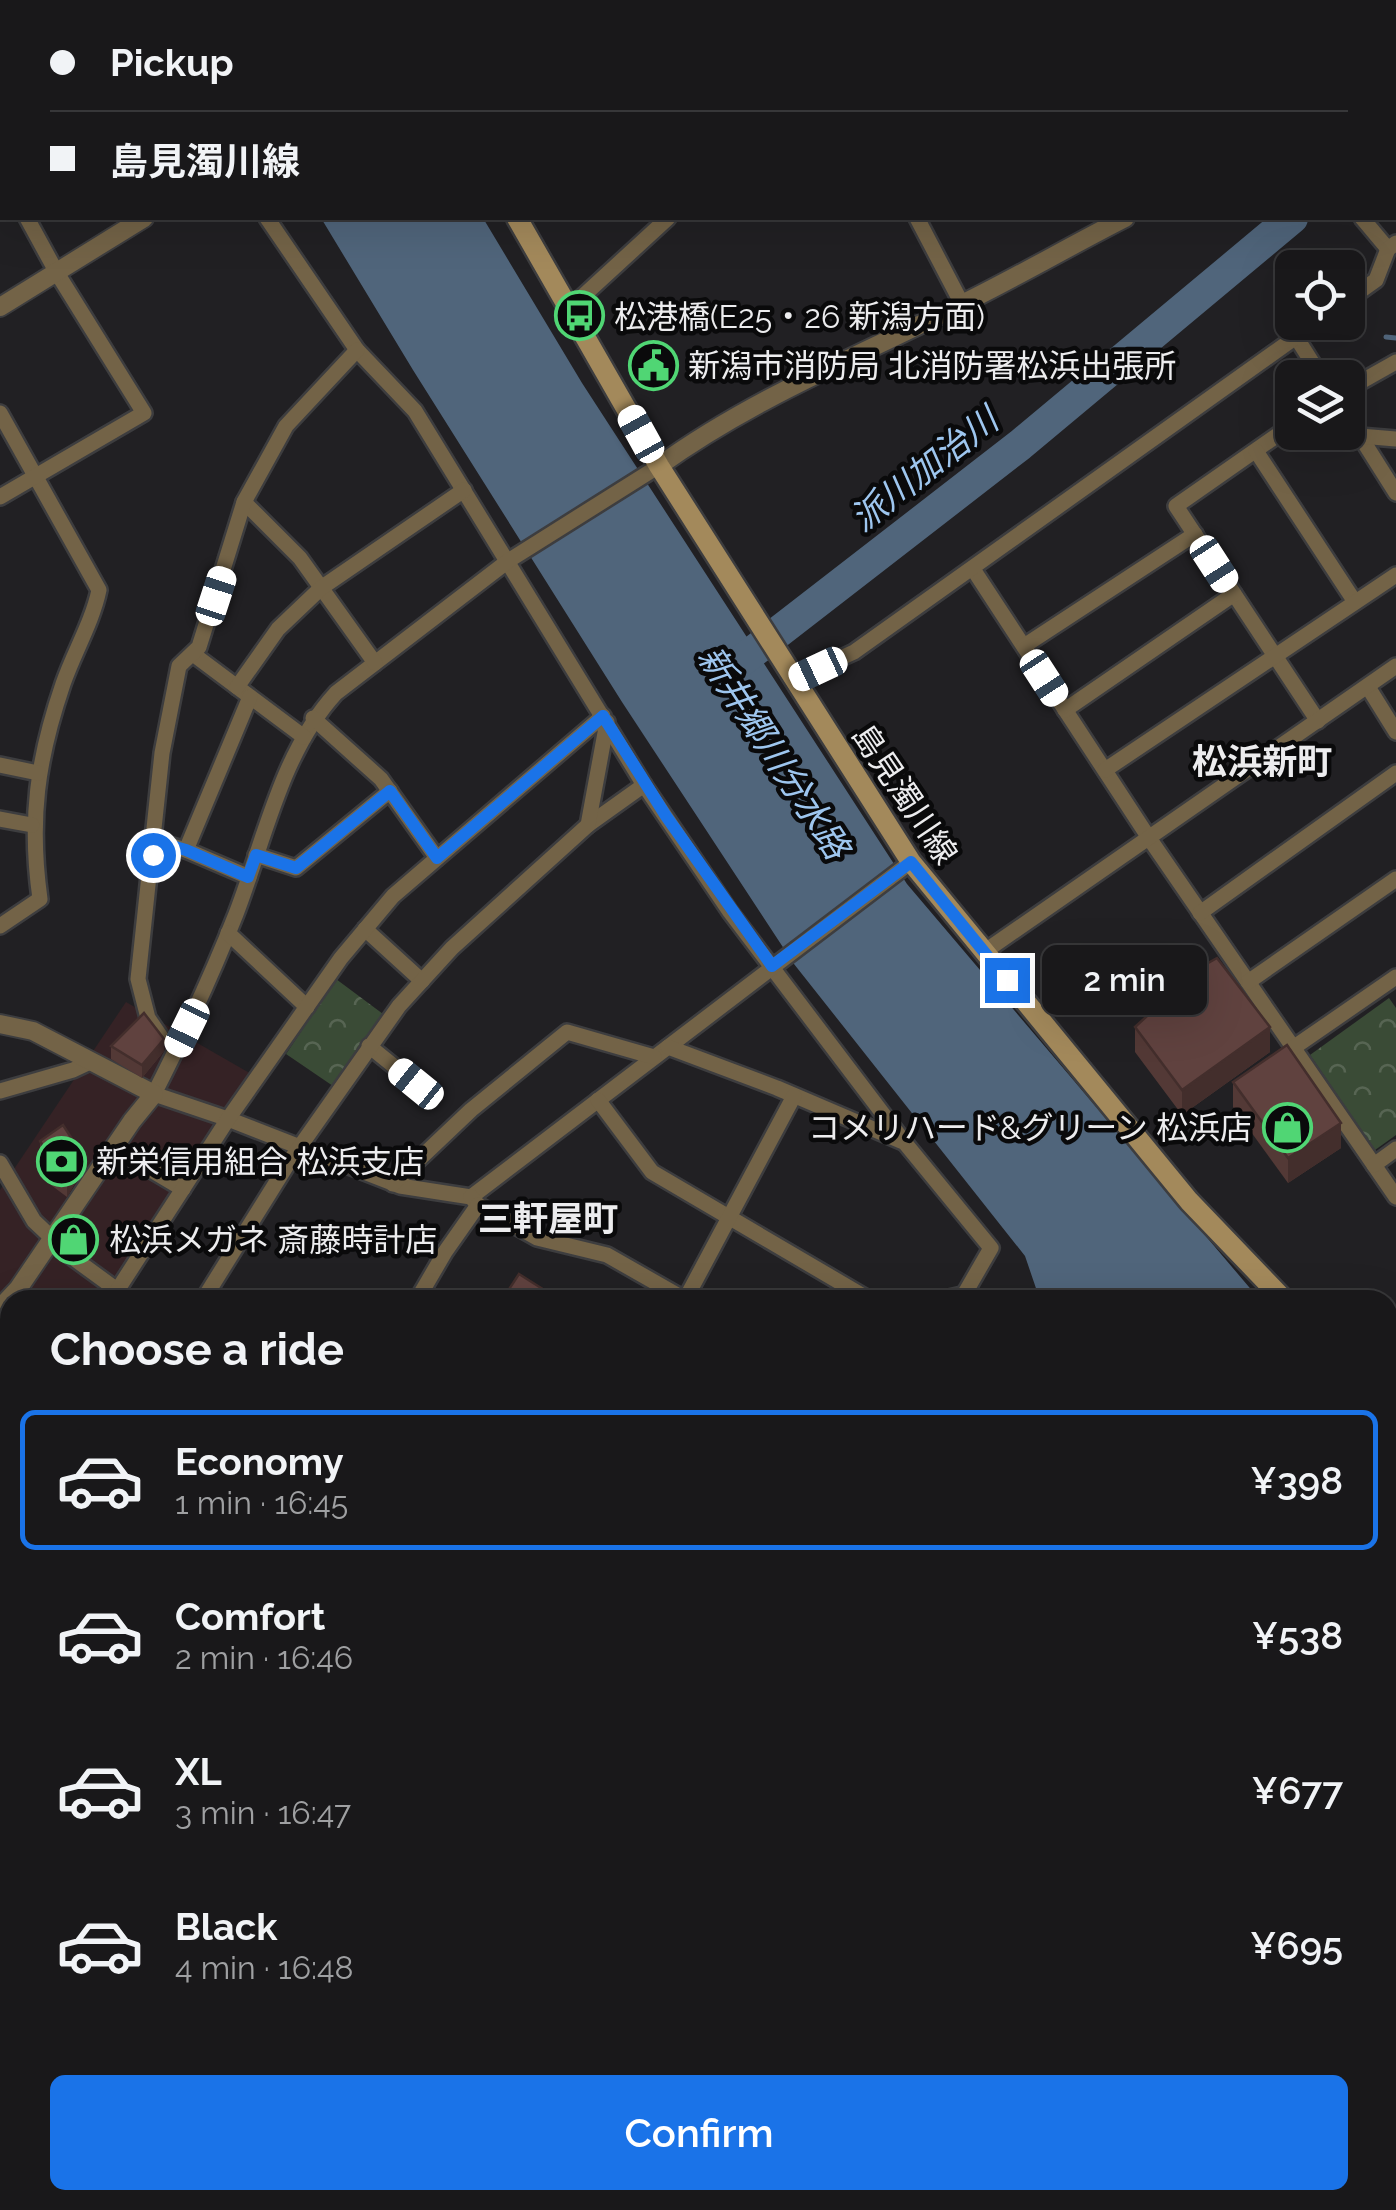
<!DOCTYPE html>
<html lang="en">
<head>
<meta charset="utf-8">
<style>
	body { margin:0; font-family:Raleway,"Noto Sans JP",sans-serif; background:#222123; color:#f1f3f6; height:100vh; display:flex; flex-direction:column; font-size:38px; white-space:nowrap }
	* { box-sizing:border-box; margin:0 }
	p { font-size:32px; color:#9fa0a2 }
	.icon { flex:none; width:55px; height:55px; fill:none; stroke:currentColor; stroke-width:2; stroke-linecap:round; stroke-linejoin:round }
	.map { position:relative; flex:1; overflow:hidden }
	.drawer { position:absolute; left:0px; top:1290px; width:1398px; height:920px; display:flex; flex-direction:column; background:#19181a; border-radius:30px 30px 0 0; box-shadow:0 10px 40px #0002,0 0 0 2px #373739 }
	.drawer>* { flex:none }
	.guide { position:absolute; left:0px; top:0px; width:1398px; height:220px; box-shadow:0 10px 40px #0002,0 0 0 2px #373739; display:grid; align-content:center; height:220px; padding:0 50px; background:#19181a }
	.fabs { position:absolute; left:1275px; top:250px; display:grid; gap:20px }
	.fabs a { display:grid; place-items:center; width:90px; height:90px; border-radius:15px; background:#19181a; box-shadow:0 10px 40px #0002,0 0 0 2px #373739; font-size:50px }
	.end { position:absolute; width:45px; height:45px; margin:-22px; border:12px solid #1a73e8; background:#fff; box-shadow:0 0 0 5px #fff }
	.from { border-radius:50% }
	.bubble { position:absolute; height:70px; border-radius:15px; background:#19181a; box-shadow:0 10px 40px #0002,0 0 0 2px #373739; font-size:32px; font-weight:600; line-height:70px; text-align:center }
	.car { position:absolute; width:30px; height:60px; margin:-30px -15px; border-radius:12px; box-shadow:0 0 8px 2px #0007; background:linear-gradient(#fff 24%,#345 0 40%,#fff 0 76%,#345 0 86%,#fff 0) }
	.guide b { display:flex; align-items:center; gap:35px; height:95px; font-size:38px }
	.guide b+b { border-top:2px solid #373739 }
	.guide i { width:25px; height:25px; background:#f1f3f6 }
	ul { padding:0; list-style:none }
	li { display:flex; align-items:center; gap:30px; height:140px; margin:0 20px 15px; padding:0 30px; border:5px solid transparent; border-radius:15px }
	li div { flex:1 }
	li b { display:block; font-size:38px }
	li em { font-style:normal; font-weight:600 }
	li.active { border-color:#1a73e8 }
	li>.icon { width:90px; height:90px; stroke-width:1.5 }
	h2 { padding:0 50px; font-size:45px; line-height:120px }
	.primary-button { display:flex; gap:20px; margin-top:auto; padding:20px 50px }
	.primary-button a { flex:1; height:115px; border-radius:15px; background:#1a73e8; color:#fff; font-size:40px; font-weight:600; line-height:115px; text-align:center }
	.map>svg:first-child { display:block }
</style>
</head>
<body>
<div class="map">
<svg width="1396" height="2210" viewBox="0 0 1396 2210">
	<defs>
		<pattern id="forest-crowns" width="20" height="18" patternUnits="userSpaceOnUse" patternTransform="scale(2.5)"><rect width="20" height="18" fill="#3a4b36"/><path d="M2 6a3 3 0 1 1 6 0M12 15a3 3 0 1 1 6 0" fill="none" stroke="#576553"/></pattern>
	</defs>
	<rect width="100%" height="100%" fill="#212023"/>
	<path fill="#352225" d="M 126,1002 L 253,1075 L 104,1300 L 10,1300 L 10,1432 L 0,1441 L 0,1190 Z"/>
	<g fill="url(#forest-crowns)">
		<path d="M 336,979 L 383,1014 L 333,1086 L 286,1054 Z"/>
		<path d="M 1389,998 L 1396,1008 L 1396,1135 L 1375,1150 L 1310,1055 Z"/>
	</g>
	<g fill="#50657b">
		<path d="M 187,0 L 347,0 L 348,2 L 188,2 Z"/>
		<path d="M 321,218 L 483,218 L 582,383 L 907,884 L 1260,1300 L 1040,1300 L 1025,1256 L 794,964 L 622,702 L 413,370 Z"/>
		<path d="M 1388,1446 L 1396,1447 L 1396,1652 L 1388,1640 Z"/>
		<path d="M 10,1882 L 10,1928 L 0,1928 L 0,1884 Z"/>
	</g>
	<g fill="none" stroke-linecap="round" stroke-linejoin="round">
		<g stroke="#50657b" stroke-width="5">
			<path d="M 1097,0 L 1098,2"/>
			<path d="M 1264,218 L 1275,231"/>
			<path d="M 1386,337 L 1396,338"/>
		</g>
		<g stroke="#50657b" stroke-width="32">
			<path d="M 1395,131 L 1396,130"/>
			<path d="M 723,675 L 1020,445 L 1292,218"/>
		</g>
		<defs>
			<g id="minor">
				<path d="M 913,2 L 915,0"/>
				<path d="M 0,166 L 2,171"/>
				<path d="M 267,218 L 357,350 L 415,411 L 644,785 L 730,912 L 905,1143 L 991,1248 L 961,1300"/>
				<path d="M 917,218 L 962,304"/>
				<path d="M 1362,218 L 1388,249"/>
				<path d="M 1348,300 L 1376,280 L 1388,249 L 1396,243"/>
				<path d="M 570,308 L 668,218"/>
				<path d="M 1296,337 L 1322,378"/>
				<path d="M 1348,389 L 1396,362"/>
				<path d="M 0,413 L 99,590 C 92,623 74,652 63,684 C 37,760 29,820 40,899 L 0,926"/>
				<path d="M 1348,417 L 1396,493"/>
				<path d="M 1292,425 L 1176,506 L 1318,721"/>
				<path d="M 1360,436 L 1396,439"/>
				<path d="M 1256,451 L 1355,602"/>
				<path d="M 659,466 L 508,561 L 336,693 C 281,753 265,839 236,914 C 212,975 184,1035 154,1094 L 228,1119 L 400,1186 L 471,1197 L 911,862"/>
				<path d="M 0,497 L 144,413 L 57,273 L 27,218"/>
				<path d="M 244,502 L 300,558 L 375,663"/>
				<path d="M 973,569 L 1149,838 L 1396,1197"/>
				<path d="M 1024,646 L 1195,534"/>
				<path d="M 193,654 L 304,737"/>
				<path d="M 793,680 L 854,652 L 1317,322"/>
				<path d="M 237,687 L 278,629 L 321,588 L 464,490"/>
				<path d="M 1368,687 L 1396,732"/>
				<path d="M 1065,710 L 1234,594"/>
				<path d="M 313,718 L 381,779 L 437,858"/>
				<path d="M 0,765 L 38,773"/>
				<path d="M 1105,770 L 1396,575"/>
				<path d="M 0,819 L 32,825"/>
				<path d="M 588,825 L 644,785"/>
				<path d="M 154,841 L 186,850 L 249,877"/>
				<path d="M 186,850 L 250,697"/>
				<path d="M 256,855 L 296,868 L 390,791"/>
				<path d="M 1200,913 L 1396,773"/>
				<path d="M 365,929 L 422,981"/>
				<path d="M 228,933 L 307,1007"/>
				<path d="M 984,952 L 1396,666"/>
				<path d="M 1248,982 L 1396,879"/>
				<path d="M 161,1037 L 148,1018 L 138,979 L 162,753 L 179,666 L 199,647 L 244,502 L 286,426 L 357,350"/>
				<path d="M 369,1046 L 416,1084"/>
				<path d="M 668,1047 L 777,1088 L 901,1141"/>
				<path d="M 1293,1048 L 1396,977"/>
				<path d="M 0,1091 L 73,1070 L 90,1062"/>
				<path d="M 598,1100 L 652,1172 L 870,1300"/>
				<path d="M 114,1148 L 183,1189"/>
				<path d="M 0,1163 L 34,1221 L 52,1238"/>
				<path d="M 1374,1165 L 1396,1149"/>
				<path d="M 393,1184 L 471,1110 L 567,1032 L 654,1057"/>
				<path d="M 471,1197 L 478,1205 L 537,1238 L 607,1255 L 686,1300"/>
				<path d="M 50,1241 L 117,1290"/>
				<path d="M 111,1300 L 228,1119 L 341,958 L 393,896 L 603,716"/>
				<path d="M 203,1300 L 289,1162 L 399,1006 L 452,948 L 588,825 L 607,722"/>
				<path d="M 417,1300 L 445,1252 L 478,1205"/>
				<path d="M 685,1300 L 794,1096"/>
				<path d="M 940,1300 L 962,1295"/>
				<path d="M 0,1471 L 10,1456"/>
				<path d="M 0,1548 L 10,1554"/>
				<path d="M 0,1602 L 10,1587"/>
				<path d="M 1388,1681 L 1396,1693"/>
				<path d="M 0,1689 L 10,1697"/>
				<path d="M 0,1940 L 10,1945"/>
				<path d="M 0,2004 L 10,2015"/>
				<path d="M 1388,2024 L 1396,2012"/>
				<path d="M 1388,2082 L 1396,2087"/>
				<path d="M 0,2098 L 10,2088"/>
				<path d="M 217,2200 L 227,2210"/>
				<path d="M 383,2200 L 392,2210"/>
				<path d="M 554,2200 L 563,2210"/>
				<path d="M 930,2200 L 934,2210"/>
				<path d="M 1102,2200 L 1115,2210"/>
				<path d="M 2,2210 L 12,2200"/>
				<path d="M 143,2210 L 154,2200"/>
				<path d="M 294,2210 L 305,2200"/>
				<path d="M 1266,2210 L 1272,2200"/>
			</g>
			<g id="tertiary">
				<path d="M 405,0 L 406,2"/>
				<path d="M 1079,0 L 1081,2"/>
				<path d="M 1395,72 L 1396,71"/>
				<path d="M 0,307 L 144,218"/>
				<path d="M 659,466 C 753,398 859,356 962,304 C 1017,277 1070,246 1125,218"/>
				<path d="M 0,1024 L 33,1031 L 154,1094 L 132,1121 L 18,1289 L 0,1308"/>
				<path d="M 756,2210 L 767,2200"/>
			</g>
			<g id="secondary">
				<path d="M 608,0 L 609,2"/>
				<path d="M 517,218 L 659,466 L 911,862 L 1189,1201 L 1284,1300"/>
				<path d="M 1388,1406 L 1396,1414"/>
			</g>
			<g id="primary">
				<path d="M 89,0 L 91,2"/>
				<path d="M 519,2 L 524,0"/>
			</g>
		</defs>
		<use href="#minor" stroke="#3d3d3f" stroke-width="20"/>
		<use href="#tertiary" stroke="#3d3d3f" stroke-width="22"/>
		<use href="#secondary" stroke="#3d3d3f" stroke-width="25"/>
		<use href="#primary" stroke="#3d3d3f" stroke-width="28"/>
		<use href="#minor" stroke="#736347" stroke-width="15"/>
		<use href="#tertiary" stroke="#736347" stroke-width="18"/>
		<use href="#secondary" stroke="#a3895b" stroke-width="20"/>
		<use href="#primary" stroke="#c7a66a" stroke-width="22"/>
	</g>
	<g fill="#533936">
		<path d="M 1208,963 L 1270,1052 L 1182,1115 L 1135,1052 L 1135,1027 L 1167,998 L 1164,995 L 1164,970 Z"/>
		<path d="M 111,1046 L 164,1051 L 142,1078 L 111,1059 Z"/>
		<path d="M 1233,1082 L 1341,1148 L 1288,1183 L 1233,1107 Z"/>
		<path d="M 40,1141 L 83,1169 L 67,1197 L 51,1185 L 51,1172 L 40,1153 Z"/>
		<path d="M 0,1760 L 10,1779 L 10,1866 L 4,1869 L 0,1861 Z"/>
	</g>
	<g fill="#432e2c">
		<path d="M 1270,1027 L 1270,1052 L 1182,1115 L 1182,1090 Z"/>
		<path d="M 164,1039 L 164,1051 L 142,1078 L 142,1065 Z"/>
		<path d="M 1341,1123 L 1341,1148 L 1288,1183 L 1288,1158 Z"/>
		<path d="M 83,1156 L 83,1169 L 67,1197 L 67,1184 Z"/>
		<path d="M 10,1841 L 10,1866 L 4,1869 L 4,1844 Z"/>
	</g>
	<g fill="#60423f" stroke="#432e2c" stroke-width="2.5">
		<path d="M 1199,946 L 1208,963 L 1217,958 L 1270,1027 L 1182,1090 L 1135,1027 L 1179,987 L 1164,970 Z"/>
		<path d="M 144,1013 L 164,1039 L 142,1065 L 111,1046 Z"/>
		<path d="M 1287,1045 L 1341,1123 L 1288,1158 L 1233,1082 Z"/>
		<path d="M 63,1125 L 83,1156 L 67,1184 L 51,1172 L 54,1165 L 40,1141 Z"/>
		<path d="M 519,1274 L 560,1300 L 502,1300 Z"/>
		<path d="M 0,1760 L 10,1779 L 10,1841 L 4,1844 L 0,1836 Z"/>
	</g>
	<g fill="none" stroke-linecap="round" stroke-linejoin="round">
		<path stroke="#1a73e8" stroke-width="12" d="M 153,855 L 154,841 L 186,850 L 248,877 L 256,855 L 296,868 L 390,791 L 437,858 L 603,716 L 666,816 L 772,966 L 911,862 L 1007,980"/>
	</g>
	<defs>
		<symbol id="bus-ring" viewBox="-11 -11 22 22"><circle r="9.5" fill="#0a0a0b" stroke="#50d674" stroke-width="1.5"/><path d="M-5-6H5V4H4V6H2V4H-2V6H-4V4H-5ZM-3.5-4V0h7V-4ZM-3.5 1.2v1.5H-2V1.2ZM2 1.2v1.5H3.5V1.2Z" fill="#50d674"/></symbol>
		<symbol id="civic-ring" viewBox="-11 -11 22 22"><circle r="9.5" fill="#0a0a0b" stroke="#50d674" stroke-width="1.5"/><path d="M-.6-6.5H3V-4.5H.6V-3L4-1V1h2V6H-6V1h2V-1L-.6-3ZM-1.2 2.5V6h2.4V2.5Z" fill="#50d674"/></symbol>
		<symbol id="shop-ring" viewBox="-11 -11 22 22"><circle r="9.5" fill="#0a0a0b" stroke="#50d674" stroke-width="1.5"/><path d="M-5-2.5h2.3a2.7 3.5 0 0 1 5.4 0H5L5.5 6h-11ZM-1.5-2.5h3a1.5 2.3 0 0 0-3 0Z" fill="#50d674"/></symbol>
		<symbol id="bank-ring" viewBox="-11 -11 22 22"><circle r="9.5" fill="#0a0a0b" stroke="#50d674" stroke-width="1.5"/><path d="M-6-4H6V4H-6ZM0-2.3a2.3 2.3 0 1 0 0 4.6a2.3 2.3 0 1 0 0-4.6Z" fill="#50d674"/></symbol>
	</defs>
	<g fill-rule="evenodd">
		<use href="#bus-ring" x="552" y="288" width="55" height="55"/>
		<use href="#civic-ring" x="626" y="338" width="55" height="55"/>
		<use href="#shop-ring" x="1260" y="1100" width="55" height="55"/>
		<use href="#bank-ring" x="34" y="1134" width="55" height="55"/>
		<use href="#shop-ring" x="46" y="1212" width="55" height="55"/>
	</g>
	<g text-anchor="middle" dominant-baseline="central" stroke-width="9" stroke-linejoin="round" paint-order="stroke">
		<g font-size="32" fill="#ececee" stroke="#0a0a0b" text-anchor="start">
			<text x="614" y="316">松港橋(E25・26 新潟方面)</text>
			<text x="688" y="365">新潟市消防局 北消防署松浜出張所</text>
			<text x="1252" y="1127" text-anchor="end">コメリハード&amp;グリーン 松浜店</text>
			<text x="96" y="1161">新栄信用組合 松浜支店</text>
			<text x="109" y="1239">松浜メガネ 斎藤時計店</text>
		</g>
		<g font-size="32" fill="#ececee" stroke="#0a0a0b">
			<text transform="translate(905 794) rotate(56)">島見濁川線</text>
		</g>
		<g font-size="35" font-style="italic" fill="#9ec6ef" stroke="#0a0a0b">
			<text transform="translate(924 469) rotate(-38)">派川加治川</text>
			<text transform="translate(774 752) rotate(57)">新井郷川分水路</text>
		</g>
		<g font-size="35" font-weight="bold" fill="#ececee" stroke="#0a0a0b">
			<text x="1262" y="761">松浜新町</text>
			<text x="548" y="1218">三軒屋町</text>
		</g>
	</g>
</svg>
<div class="fabs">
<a><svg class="icon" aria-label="locate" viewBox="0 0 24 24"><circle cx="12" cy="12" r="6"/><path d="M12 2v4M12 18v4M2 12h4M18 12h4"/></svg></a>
<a><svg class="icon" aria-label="layers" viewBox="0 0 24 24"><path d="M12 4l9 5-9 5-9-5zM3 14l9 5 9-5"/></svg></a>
</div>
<i class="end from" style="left:153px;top:855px"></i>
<i class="end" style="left:1007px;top:980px"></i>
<div class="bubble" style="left:1042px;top:945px;width:165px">2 min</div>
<i class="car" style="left:641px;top:434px;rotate:331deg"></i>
<i class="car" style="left:1214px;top:564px;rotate:147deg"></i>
<i class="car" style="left:216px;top:596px;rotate:18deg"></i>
<i class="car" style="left:818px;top:669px;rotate:245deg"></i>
<i class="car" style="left:1044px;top:678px;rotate:147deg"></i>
<i class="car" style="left:187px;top:1028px;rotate:206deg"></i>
<i class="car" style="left:416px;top:1084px;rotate:309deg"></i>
<div class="guide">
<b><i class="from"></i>Pickup</b>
<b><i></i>島見濁川線</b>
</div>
<section class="drawer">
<h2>Choose a ride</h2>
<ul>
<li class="active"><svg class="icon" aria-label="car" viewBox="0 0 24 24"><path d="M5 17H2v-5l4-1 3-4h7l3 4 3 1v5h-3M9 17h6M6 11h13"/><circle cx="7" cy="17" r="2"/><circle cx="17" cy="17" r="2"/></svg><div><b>Economy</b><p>1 min · 16:45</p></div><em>¥398</em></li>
<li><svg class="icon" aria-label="car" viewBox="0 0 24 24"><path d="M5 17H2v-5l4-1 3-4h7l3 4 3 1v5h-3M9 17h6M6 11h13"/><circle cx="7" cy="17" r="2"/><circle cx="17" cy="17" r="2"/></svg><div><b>Comfort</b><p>2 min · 16:46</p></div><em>¥538</em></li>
<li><svg class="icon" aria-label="car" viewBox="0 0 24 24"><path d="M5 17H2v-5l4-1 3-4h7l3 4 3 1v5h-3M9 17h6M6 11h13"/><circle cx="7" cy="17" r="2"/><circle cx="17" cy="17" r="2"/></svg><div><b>XL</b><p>3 min · 16:47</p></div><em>¥677</em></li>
<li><svg class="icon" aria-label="car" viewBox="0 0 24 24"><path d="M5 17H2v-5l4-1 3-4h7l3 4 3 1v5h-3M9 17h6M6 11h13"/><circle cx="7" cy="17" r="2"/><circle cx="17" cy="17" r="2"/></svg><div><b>Black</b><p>4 min · 16:48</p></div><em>¥695</em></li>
</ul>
<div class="primary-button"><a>Confirm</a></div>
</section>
</div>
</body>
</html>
